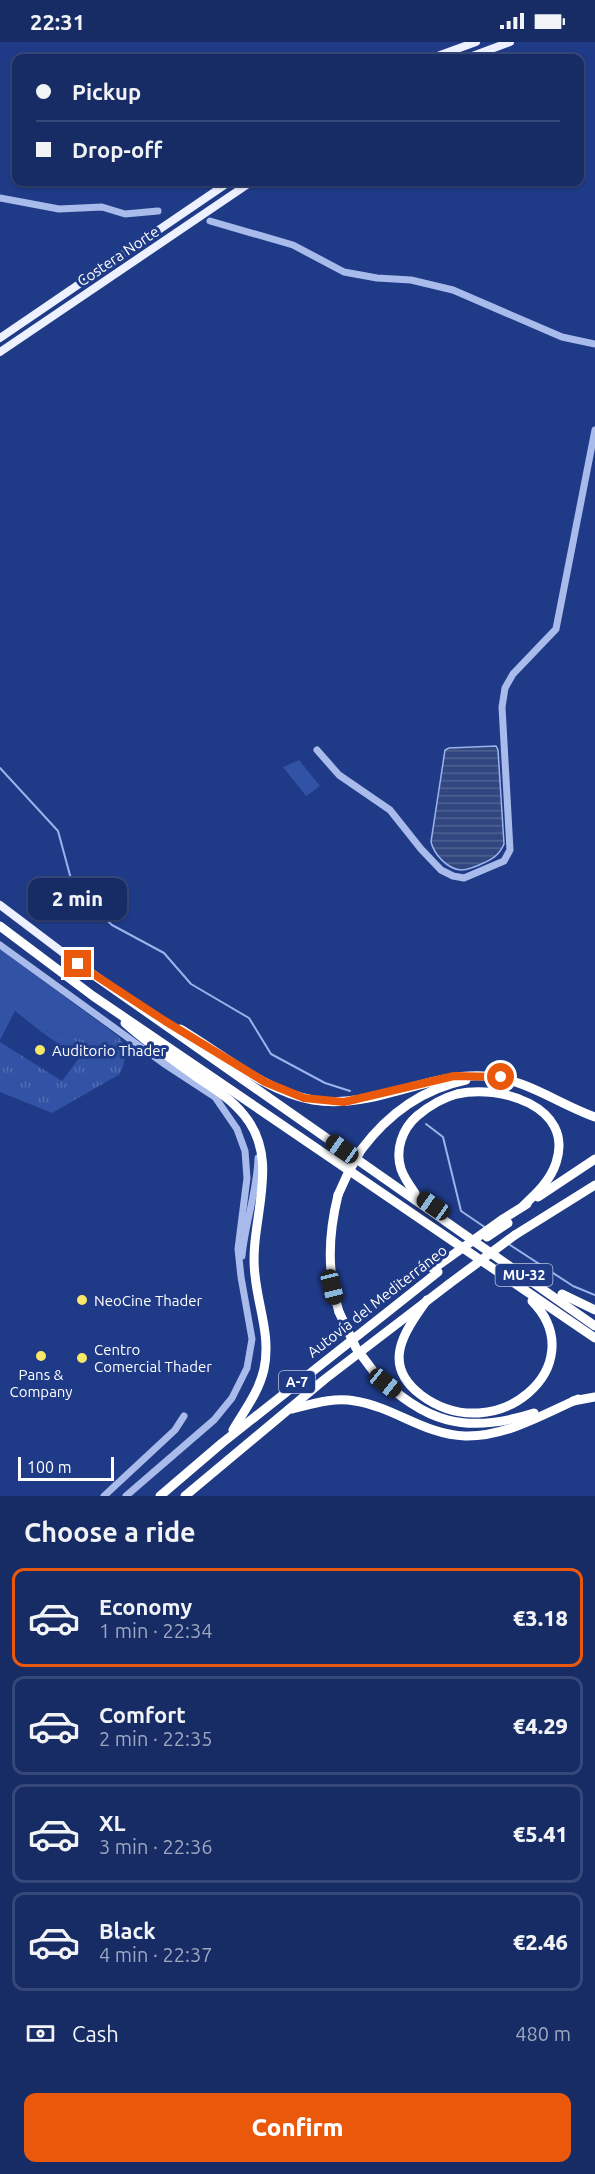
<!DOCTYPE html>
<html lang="en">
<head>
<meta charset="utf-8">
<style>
	body { margin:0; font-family:Ubuntu,sans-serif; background:#20346b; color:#f1f3f6; height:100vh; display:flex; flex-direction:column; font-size:22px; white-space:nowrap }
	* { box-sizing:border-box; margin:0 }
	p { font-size:20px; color:#9ea7bf }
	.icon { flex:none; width:33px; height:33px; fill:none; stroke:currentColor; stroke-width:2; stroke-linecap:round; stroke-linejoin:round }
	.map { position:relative; height:1454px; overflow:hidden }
	.panel { display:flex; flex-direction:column; background:#172c65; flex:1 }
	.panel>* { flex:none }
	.banner { position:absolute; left:12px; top:12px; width:572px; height:132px; border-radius:12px; box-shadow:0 2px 4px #0004,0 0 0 2px #364879; display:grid; align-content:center; height:132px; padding:0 24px; background:#172c65 }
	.scale { position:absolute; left:18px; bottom:15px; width:96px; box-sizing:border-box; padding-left:6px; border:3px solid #fff; border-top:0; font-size:16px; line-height:21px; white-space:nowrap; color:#fff; -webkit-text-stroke:4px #1f3a87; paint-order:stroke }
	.end { position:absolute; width:27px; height:27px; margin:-14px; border:8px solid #ea580c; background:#fff; box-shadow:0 0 0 3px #fff }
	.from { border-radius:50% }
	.bubble { position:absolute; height:42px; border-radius:12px; background:#172c65; box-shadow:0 2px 4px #0004,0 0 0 2px #364879; font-size:20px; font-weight:800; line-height:42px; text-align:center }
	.car { position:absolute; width:18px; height:36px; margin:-18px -9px; border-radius:8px; box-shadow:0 0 4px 2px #0007; background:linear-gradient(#222 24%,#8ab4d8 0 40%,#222 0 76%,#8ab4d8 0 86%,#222 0) }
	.banner b { display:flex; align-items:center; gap:21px; height:57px; font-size:22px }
	.banner b+b { border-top:2px solid #364879 }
	.banner i { width:15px; height:15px; background:#f1f3f6 }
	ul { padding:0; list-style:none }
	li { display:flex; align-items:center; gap:18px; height:99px; margin:0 12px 9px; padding:0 12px; border:3px solid #364879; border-radius:12px }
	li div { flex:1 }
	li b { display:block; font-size:22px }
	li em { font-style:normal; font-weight:800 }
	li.active { border-color:#ea580c }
	li>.icon { width:54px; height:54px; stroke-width:1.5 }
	h2 { padding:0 24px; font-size:27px; line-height:72px }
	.pay { display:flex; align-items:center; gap:15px; height:66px; padding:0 24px; font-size:22px }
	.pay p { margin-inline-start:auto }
	.primary-button { display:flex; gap:12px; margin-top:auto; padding:12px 24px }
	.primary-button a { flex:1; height:69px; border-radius:12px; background:#ea580c; color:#fff; font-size:24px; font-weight:800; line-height:69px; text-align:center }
	.status { display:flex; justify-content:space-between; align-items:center; height:42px; padding:0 30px; background:#172c65; direction:ltr }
	.status svg { height:16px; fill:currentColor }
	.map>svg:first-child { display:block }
</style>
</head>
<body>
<div class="status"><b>22:31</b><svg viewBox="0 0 49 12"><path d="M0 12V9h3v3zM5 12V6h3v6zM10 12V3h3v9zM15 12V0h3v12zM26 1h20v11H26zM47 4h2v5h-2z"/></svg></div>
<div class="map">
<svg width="595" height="1454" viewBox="0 0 595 1454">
	<defs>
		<pattern id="park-tufts" width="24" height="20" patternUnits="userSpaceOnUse" patternTransform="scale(1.5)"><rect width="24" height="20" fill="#3253a5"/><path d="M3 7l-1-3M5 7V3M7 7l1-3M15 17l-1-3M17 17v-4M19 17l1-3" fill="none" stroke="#516db2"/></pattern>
		<pattern id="water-rules" width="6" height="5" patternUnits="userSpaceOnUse" patternTransform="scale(1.5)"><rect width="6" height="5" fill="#32467f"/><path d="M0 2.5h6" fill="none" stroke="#516292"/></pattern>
	</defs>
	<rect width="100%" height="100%" fill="#1f3a87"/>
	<g fill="#3253a5">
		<path d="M 299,718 L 320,744 L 306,754 L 283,725 Z"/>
		<path d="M 0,907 L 118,994 L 109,1005 L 48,988 L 43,991 L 15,969 L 0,998 Z"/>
	</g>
	<path fill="url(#park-tufts)" d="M 48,988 L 109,1005 L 118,994 C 129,1006 126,1018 120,1032 L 52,1071 L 0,1050 L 0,1000 L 62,1039 L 79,1016 L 43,991 Z"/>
	<path fill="url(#water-rules)" stroke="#9cb3ec" stroke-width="1.5" d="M 496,704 L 498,708 L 504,802 C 499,814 491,818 479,823 C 474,825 467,828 461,828 C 447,827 434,812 431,800 L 445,708 L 449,706 Z"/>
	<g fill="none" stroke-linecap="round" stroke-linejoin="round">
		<g stroke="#9cb3ec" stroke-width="2">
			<path d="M 0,726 L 58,789 L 74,848 L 112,883 L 164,911 L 191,942 L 249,976 L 271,1012 L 325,1041 L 350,1049"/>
			<path d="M 426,1082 L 443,1095 L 461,1169 L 486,1186"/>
			<path d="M 507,1201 L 573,1244 L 595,1253"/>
		</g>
		<g stroke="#a8bbeb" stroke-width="7">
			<path d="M 0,156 L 59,167 L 102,165 L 125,172 L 158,169"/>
			<path d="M 210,179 L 293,203 L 344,230 L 377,236 L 411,238 L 453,248 L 562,295 L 595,302"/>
			<path d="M 317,708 L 339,733 L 390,768 L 421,807 L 441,828 L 453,834 L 464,836 L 504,819 L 510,808 L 502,665 L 505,646 L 513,632 L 556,587 L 595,388"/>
			<path d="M 0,903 L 163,1021 L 215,1055 L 237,1087 L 245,1109 L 247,1136 L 238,1207 L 241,1235 L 252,1297 L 247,1326 L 232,1356 L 214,1378 L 126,1454"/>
			<path d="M 242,1214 C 245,1181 257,1150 258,1116"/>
			<path d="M 104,1454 L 175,1388 L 184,1374"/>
		</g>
		<g stroke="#edf0fe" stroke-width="8">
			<path d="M 386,16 L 392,15 L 403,16"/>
			<path d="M 432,16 L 476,0"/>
			<path d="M 467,16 L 510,0"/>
			<path d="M 0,296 L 229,140"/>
			<path d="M 0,310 L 251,140"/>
			<path d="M 0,863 L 78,922"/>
		</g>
		<g stroke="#fff" stroke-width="9">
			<path d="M 0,884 L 93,954 L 595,1296"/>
			<path d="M 78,922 L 595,1284"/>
			<path d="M 125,981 C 148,1002 173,1018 198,1036 C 215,1047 231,1057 244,1073 C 283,1120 248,1180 255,1233 C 258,1265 271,1294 264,1327 C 259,1350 244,1369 233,1388"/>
			<path d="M 180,987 C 221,1011 266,1050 313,1058 C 372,1068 425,1031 484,1034 C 525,1036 558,1062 595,1075"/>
			<path d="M 361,1108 C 388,1072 422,1047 466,1038"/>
			<path d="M 415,1151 C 410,1144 404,1136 401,1127 C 395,1108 402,1087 417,1074 C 429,1064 442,1056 457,1052 C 499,1042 575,1064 556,1121 C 550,1139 536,1152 523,1164"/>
			<path d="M 338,1153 C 328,1194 327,1230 339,1270"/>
			<path d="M 538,1155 L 595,1117"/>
			<path d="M 503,1177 L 527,1162"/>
			<path d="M 515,1193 L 595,1143"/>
			<path d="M 562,1252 L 595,1268"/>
			<path d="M 427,1258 C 405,1289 380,1322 421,1353 C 496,1409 595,1323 532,1259"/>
			<path d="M 374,1330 C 424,1381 466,1393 534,1371"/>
			<path d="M 573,1359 L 595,1355"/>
			<path d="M 292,1367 C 313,1362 333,1355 355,1359 C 394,1365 425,1393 465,1394 C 505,1395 542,1373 578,1357"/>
			<path d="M 160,1454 L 222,1401 L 438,1230"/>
			<path d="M 185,1454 L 325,1337 L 449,1242"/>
		</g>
		<g stroke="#fff" stroke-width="9">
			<path d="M 338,1153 L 348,1131 L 361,1108"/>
			<path d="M 487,1195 L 508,1181"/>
			<path d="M 433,1227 L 503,1177"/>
			<path d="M 449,1242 L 515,1193"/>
			<path d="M 339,1270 L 356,1306 L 374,1330"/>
		</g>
	</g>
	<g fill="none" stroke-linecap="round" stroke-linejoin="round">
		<path stroke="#ea580c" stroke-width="8" d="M 78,922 L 165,979 L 265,1040 L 304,1056 L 344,1060 L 454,1034 L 501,1035"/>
	</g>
	<g fill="#f9e868" stroke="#1f3a87" stroke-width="2">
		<circle cx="40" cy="1008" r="6"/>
		<circle cx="82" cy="1258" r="6"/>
		<circle cx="41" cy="1314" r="6"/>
		<circle cx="82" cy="1316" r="6"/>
	</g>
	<g text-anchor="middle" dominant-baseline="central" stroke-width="6" stroke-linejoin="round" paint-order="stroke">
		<g fill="#1f3a87" stroke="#bcc4db" stroke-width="1.5">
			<rect x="495.5" y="1222" width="57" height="22" rx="4.5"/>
			<rect x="279" y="1329" width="36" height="22" rx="4.5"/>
		</g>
		<g font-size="14" font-weight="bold" fill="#fff">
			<text x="524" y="1233">MU-32</text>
			<text x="297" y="1340">A-7</text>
		</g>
		<g font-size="15" fill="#fff" stroke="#1f3a87">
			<text transform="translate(118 214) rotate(-34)">Costera Norte</text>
			<text transform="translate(377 1259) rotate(-38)">Autovía del Mediterráneo</text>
		</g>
		<g font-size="15" fill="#fff" stroke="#1f3a87" text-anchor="start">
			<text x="52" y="1008">Auditorio Thader</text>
			<text x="94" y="1258">NeoCine Thader</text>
			<text x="94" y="1307">Centro<tspan x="94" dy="17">Comercial Thader</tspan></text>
			<text x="41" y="1332" text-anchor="middle">Pans &amp;<tspan x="41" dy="17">Company</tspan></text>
		</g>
	</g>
</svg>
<div class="scale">100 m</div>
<i class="end from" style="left:501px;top:1035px"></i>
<i class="end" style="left:78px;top:922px"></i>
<div class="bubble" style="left:28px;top:836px;width:99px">2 min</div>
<i class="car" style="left:342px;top:1107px;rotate:305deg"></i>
<i class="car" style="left:433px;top:1164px;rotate:305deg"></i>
<i class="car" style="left:332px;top:1245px;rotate:166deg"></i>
<i class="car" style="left:385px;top:1341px;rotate:129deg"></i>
<div class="banner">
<b><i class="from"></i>Pickup</b>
<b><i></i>Drop-off</b>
</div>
</div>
<section class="panel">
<h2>Choose a ride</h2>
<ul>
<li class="active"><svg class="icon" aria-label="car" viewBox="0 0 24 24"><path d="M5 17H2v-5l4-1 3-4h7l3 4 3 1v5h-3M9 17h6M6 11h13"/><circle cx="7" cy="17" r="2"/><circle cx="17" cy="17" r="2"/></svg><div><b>Economy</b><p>1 min · 22:34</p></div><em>€3.18</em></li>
<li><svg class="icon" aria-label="car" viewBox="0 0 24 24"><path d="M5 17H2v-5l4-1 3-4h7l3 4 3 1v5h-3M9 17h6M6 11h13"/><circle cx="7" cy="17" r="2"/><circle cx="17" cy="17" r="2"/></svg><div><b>Comfort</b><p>2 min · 22:35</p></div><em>€4.29</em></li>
<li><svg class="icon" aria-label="car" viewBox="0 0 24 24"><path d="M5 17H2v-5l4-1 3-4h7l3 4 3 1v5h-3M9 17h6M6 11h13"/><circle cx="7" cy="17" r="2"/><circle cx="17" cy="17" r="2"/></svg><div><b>XL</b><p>3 min · 22:36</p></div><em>€5.41</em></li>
<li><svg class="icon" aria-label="car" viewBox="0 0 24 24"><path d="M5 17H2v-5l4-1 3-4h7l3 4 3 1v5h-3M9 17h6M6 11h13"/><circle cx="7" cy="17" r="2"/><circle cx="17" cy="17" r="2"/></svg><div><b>Black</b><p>4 min · 22:37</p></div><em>€2.46</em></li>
</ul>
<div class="pay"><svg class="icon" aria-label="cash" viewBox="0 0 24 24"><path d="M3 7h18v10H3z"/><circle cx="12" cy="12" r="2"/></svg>Cash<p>480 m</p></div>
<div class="primary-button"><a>Confirm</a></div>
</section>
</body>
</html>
